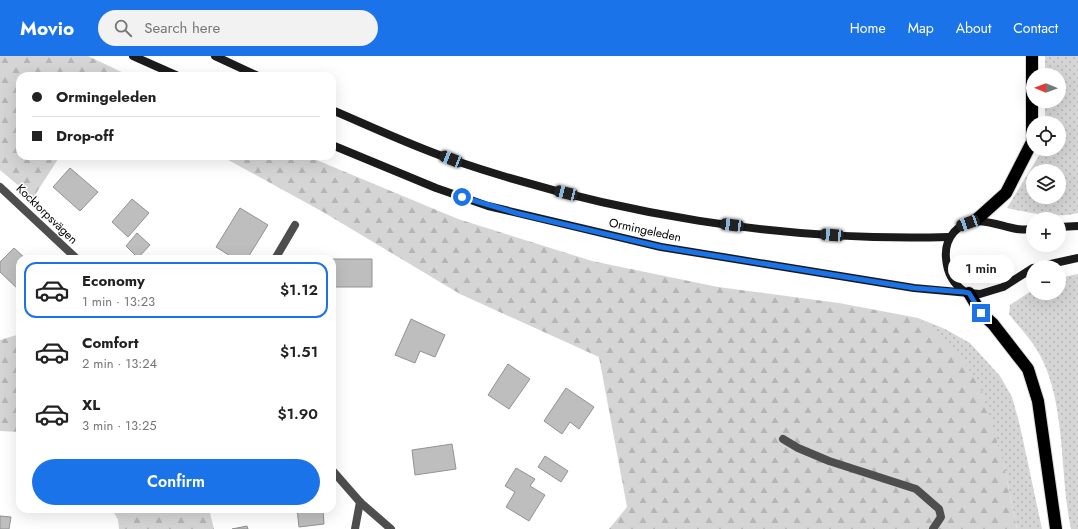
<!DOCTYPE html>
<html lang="en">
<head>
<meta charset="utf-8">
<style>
	body { margin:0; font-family:Jost,sans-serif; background:#f2f2f2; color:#222; height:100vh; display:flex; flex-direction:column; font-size:15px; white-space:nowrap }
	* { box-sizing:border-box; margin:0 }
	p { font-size:13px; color:#767676 }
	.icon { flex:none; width:22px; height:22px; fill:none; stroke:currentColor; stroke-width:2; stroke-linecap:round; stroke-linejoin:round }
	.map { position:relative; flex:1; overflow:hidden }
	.sheet { position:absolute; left:16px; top:199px; width:320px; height:258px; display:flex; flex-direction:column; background:#fff; border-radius:12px; box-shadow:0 4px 16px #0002 }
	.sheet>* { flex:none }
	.top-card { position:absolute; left:16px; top:16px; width:320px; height:88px; border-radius:12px; box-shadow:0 4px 16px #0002; display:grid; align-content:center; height:88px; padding:0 16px; background:#fff }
	.needle { width:26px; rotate:271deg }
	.buttons { position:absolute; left:1026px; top:12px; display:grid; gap:8px }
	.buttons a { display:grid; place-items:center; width:40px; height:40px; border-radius:50%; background:#fff; box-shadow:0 4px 16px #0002; font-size:20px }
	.end { position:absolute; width:18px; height:18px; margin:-9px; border:5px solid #1a73e8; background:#fff; box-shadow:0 0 0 2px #fff }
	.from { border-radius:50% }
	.bubble { position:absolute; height:28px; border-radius:14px; background:#fff; box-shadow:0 4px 16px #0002; font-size:13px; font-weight:600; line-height:28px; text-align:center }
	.car { position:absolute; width:12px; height:24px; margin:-12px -6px; border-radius:5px; box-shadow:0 0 3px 1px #0007; background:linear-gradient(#222 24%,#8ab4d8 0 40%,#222 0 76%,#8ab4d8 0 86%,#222 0) }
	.top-card b { display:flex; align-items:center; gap:14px; height:38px; font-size:15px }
	.top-card b+b { border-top:1px solid #e0e0e0 }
	.top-card i { width:10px; height:10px; background:#222 }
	ul { padding:7px 0 0; list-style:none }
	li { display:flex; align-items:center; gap:12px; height:56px; margin:0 8px 6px; padding:0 8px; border:2px solid transparent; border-radius:12px }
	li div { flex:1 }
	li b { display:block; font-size:15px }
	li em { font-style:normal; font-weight:600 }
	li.selected { border-color:#1a73e8 }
	li>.icon { width:36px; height:36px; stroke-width:1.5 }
	.action { display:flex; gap:8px; margin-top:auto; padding:8px 16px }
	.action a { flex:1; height:46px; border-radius:24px; background:#1a73e8; color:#fff; font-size:16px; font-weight:600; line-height:46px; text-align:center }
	header { display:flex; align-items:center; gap:24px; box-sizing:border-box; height:56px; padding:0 20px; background:#1a73e8; color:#fff }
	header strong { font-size:19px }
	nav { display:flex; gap:22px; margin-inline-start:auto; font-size:14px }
	.search { width:280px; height:36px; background:#f2f2f2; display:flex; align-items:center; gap:10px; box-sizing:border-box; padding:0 14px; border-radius:22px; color:#767676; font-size:15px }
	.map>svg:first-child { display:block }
</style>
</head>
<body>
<header>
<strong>Movio</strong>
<div class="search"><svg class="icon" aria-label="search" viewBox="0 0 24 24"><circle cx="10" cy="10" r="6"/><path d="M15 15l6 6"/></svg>Search here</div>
<nav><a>Home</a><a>Map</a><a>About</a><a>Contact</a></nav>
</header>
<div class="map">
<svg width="1078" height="473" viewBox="0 0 1078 473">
	<defs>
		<pattern id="grass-dots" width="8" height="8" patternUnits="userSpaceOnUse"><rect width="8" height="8" fill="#d5d5d5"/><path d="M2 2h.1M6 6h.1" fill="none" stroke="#b5b5b5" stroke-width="1.8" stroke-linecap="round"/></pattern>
		<pattern id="forest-firs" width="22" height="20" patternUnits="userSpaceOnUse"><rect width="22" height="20" fill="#d5d5d5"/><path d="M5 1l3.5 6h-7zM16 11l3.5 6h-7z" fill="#b5b5b5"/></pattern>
	</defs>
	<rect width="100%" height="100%" fill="#fff"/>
	<g fill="url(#grass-dots)" fill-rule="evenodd">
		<path d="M 1045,0 L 1078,0 L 1078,157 C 1054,163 1030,157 1007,152 L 1043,93 L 1059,93 L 1059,67 L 1045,67 L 1045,45 L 1059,45 L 1059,19 L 1045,19 ZM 1033,115 L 1059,115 L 1059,141 L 1033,141 Z"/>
		<path d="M 1078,218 L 1078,473 L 1071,473 C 1059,418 1067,343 1037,294 C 1029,281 1018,270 1009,258 L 1010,249 L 1033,234 L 1033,237 L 1059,237 L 1059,222 Z"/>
		<path d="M 918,262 L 945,273 L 970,287 L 1000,320 L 1012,341 L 1020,370 L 1042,473 L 1017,473 L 1004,409 Z"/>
	</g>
	<g fill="url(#forest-firs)">
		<path d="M 0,0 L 88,0 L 130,20 L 20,20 L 20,100 L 60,100 L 33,142 L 0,114 Z"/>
		<path d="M 221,100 L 307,100 L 458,163 L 592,205 L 718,231 L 839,247 L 918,262 L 960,300 L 980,330 L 1004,409 L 1017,473 L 609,473 L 627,451 L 599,301 L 460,238 L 323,156 Z"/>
		<path d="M 20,278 L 20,376 L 0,375 L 0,284 Z"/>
		<path d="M 112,453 L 209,453 L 214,473 L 119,473 L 118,464 Z"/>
	</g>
	<g fill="#bebebe" stroke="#929292">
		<path d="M 70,112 L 98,136 L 80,155 L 53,131 Z"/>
		<path d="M 132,143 L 149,157 L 128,181 L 112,166 Z"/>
		<path d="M 240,152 L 268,169 L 247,203 L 235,203 L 216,191 Z"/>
		<path d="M 137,177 L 150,189 L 138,202 L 126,190 Z"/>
		<path d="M 14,192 L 26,203 L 20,203 L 20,235 L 0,216 L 0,206 Z"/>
		<path d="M 331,203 L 372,203 L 372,231 L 332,231 Z"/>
		<path d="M 411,263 L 445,279 L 435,301 L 420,295 L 415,307 L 395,299 Z"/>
		<path d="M 508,308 L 530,323 L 509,353 L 488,339 Z"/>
		<path d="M 566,332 L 594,351 L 579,373 L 570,366 L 562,378 L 544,365 Z"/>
		<path d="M 452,388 L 456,413 L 415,419 L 412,394 Z"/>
		<path d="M 545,400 L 568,415 L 561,426 L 538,411 Z"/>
		<path d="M 516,412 L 535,423 L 530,430 L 545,439 L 529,465 L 506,451 L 515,436 L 505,430 Z"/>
		<path d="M 297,453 L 323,453 L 324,468 L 299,471 Z"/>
		<path d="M 0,460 L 11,461 L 9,473 L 0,473 Z"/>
		<path d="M 247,470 L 248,473 L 232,473 Z"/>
	</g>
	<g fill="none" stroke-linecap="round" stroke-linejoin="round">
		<defs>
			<g id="motorway">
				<path d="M 976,164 L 1006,137 L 1032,86 L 1032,0"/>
				<path d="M 969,237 L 981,257 L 993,268 L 1028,313 L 1038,345 L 1056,473"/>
			</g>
		</defs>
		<use href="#motorway" stroke="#dbdbdb" stroke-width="14"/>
		<path stroke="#4e4e4e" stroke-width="8" d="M 783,383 L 798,392 L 829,405 L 916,433 L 939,453 L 941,461 L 933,473"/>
		<g stroke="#4e4e4e" stroke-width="8">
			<path d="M 0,131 L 77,203"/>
			<path d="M 275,203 L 295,169"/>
			<path d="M 332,414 L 360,446 L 391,473"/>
			<path d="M 355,473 L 360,446"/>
		</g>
		<g stroke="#1b1b1b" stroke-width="8">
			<path d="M 133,0 L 178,20"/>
			<path d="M 215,0 L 258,20"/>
			<path d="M 332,54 C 372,71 412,90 453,104 C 612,158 782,186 949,181"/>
			<path d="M 332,89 L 436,132 L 488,150 L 661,191 L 914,232 L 980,238 L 1003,231 L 1033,212"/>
			<path d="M 1059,171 L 1078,170"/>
			<path d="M 1037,211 L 1078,202"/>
			<path d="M 964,235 C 952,227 947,216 946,202 C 945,192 948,183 954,176 C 972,156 995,169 1017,173 C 1022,174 1028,173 1033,173"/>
		</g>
		<use href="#motorway" stroke="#000" stroke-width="12"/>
	</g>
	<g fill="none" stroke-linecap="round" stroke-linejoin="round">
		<path stroke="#1a73e8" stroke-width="5" d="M 462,141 L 516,157 L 661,191 L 914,232 L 964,236 L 969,237 L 981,257"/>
	</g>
	<g text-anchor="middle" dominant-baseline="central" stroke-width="3" stroke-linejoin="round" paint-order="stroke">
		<g font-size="12" fill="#000" stroke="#fff">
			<text transform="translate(47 158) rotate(44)">Kocktorpsvägen</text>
			<text transform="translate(645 174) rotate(12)">Ormingeleden</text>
		</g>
	</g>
</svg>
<div class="buttons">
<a><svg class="needle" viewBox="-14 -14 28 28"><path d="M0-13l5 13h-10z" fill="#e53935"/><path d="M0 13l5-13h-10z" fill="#767676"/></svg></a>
<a><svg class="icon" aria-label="locate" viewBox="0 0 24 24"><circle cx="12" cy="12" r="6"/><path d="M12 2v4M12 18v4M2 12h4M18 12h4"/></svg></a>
<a><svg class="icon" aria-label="layers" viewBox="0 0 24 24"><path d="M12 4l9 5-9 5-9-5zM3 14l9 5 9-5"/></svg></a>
<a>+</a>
<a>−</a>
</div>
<i class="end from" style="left:462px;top:141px"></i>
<i class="end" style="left:981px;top:257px"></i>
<div class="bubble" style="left:948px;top:199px;width:66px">1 min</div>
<i class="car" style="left:451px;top:103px;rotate:292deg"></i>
<i class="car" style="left:566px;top:137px;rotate:284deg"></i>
<i class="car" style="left:968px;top:167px;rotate:250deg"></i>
<i class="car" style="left:732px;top:169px;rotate:277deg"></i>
<i class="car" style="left:832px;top:179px;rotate:274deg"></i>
<div class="top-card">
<b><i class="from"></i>Ormingeleden</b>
<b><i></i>Drop-off</b>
</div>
<section class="sheet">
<ul>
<li class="selected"><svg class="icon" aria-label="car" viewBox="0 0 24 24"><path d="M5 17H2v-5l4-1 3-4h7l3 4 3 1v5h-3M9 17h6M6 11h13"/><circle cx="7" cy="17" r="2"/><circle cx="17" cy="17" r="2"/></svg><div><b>Economy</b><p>1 min · 13:23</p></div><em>$1.12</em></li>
<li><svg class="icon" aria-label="car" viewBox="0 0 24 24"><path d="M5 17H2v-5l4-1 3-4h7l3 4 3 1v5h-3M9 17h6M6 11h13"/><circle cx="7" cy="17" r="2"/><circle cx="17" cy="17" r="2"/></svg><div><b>Comfort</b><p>2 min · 13:24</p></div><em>$1.51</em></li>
<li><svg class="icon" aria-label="car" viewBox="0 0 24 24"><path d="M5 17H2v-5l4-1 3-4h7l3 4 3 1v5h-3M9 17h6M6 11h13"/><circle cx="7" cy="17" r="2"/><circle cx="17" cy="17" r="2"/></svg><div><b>XL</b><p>3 min · 13:25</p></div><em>$1.90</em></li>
</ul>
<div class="action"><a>Confirm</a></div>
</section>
</div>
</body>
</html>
